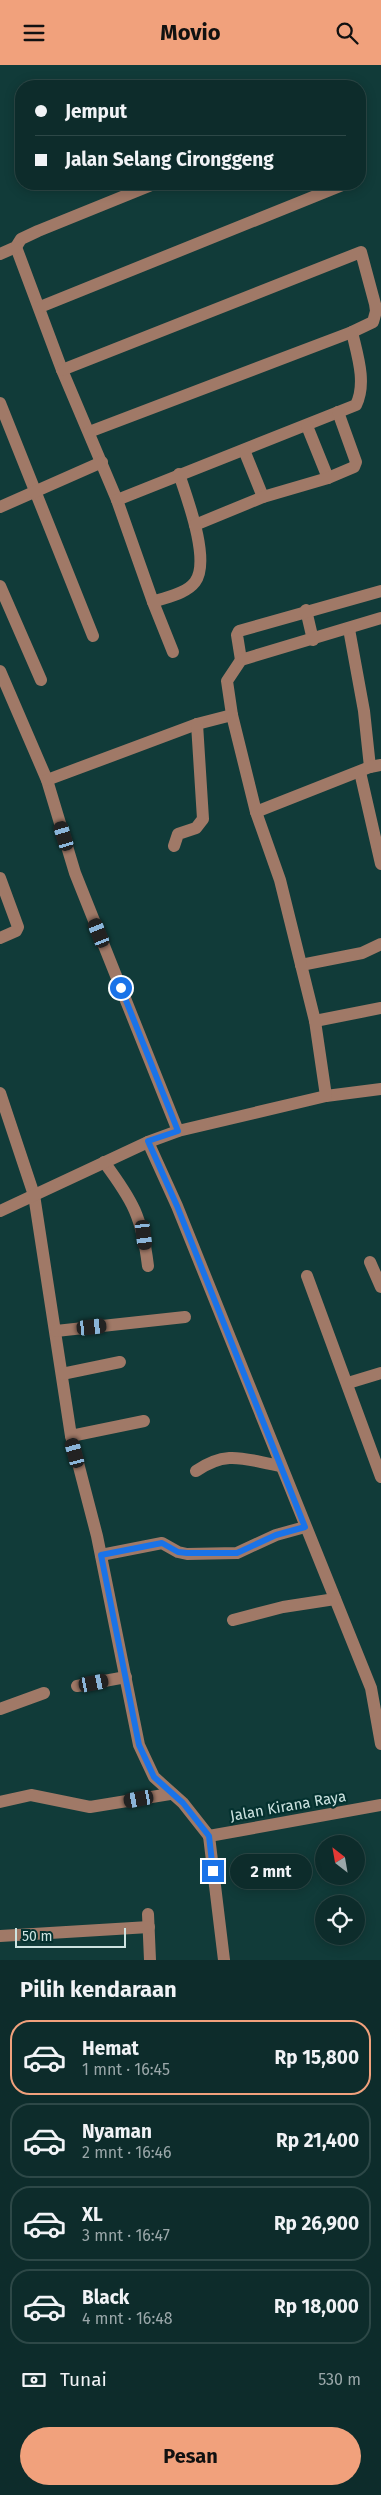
<!DOCTYPE html>
<html lang="id">
<head>
<meta charset="utf-8">
<style>
	body { margin:0; font-family:"Fira Sans",sans-serif; background:#1b3837; color:#f1f3f6; height:100vh; display:flex; flex-direction:column; font-size:19px; white-space:nowrap }
	* { box-sizing:border-box; margin:0 }
	p { font-size:16px; color:#9aa7a9 }
	.icon { flex:none; width:28px; height:28px; fill:none; stroke:currentColor; stroke-width:2; stroke-linecap:round; stroke-linejoin:round }
	.map { position:relative; height:1895px; overflow:hidden }
	.drawer { display:flex; flex-direction:column; background:#0d2c2b; flex:1 }
	.drawer>* { flex:none }
	.hud { position:absolute; left:15px; top:15px; width:351px; height:110px; border-radius:20px; box-shadow:0 2px 12px #0003,0 0 0 1px #2d4847; display:grid; align-content:center; height:110px; padding:0 20px; background:#0d2c2b }
	.needle { width:32px; rotate:329deg }
	.tools { position:absolute; left:315px; top:1770px; display:grid; gap:10px }
	.tools a { display:grid; place-items:center; width:50px; height:50px; border-radius:50%; background:#0d2c2b; box-shadow:0 2px 12px #0003,0 0 0 1px #2d4847; font-size:25px }
	.scale { position:absolute; left:15px; bottom:12px; width:111px; box-sizing:border-box; padding-left:5px; border:2px solid #cde3e1; border-top:0; font-size:14px; line-height:18px; white-space:nowrap; color:#cde3e1; -webkit-text-stroke:4px #04312f; paint-order:stroke }
	.end { position:absolute; width:22px; height:22px; margin:-11px; border:6px solid #1a73e8; background:#fff; box-shadow:0 0 0 2px #fff }
	.from { border-radius:50% }
	.bubble { position:absolute; height:35px; border-radius:18px; background:#0d2c2b; box-shadow:0 2px 12px #0003,0 0 0 1px #2d4847; font-size:16px; font-weight:700; line-height:35px; text-align:center }
	.car { position:absolute; width:15px; height:30px; margin:-15px -8px; border-radius:6px; box-shadow:0 0 4px 1px #0007; background:linear-gradient(#222 24%,#8ab4d8 0 40%,#222 0 76%,#8ab4d8 0 86%,#222 0) }
	.hud b { display:flex; align-items:center; gap:18px; height:48px; font-size:19px }
	.hud b+b { border-top:1px solid #2d4847 }
	.hud i { width:12px; height:12px; background:#f1f3f6 }
	ul { padding:0; list-style:none }
	li { display:flex; align-items:center; gap:15px; height:75px; margin:0 10px 8px; padding:0 10px; border:2px solid #2d4847; border-radius:20px }
	li div { flex:1 }
	li b { display:block; font-size:19px }
	li em { font-style:normal; font-weight:700 }
	li.active { border-color:#f1a17c }
	li>.icon { width:45px; height:45px; stroke-width:1.5 }
	h2 { padding:0 20px; font-size:22px; line-height:60px }
	.pay { display:flex; align-items:center; gap:12px; height:55px; padding:0 20px; font-size:19px }
	.pay p { margin-inline-start:auto }
	.button { display:flex; gap:10px; margin-top:auto; padding:10px 20px }
	.button a { flex:1; height:58px; border-radius:30px; background:#f1a17c; color:#111; font-size:20px; font-weight:700; line-height:58px; text-align:center }
	header { display:flex; justify-content:space-between; align-items:center; height:65px; padding:0 20px; background:#f1a17c; color:#111; font-size:22px; font-weight:700 }
	.map>svg:first-child { display:block }
</style>
</head>
<body>
<header><svg class="icon" aria-label="menu" viewBox="0 0 24 24"><path d="M4 6h16M4 12h16M4 18h16"/></svg>Movio<svg class="icon" aria-label="search" viewBox="0 0 24 24"><circle cx="10" cy="10" r="6"/><path d="M15 15l6 6"/></svg></header>
<div class="map">
<svg width="381" height="1895" viewBox="0 0 381 1895">
	<rect width="100%" height="100%" fill="#113b39"/>
	<g fill="none" stroke-linecap="round" stroke-linejoin="round">
		<g stroke="#a07967" stroke-width="12">
			<path d="M 16,182 L 62,305 L 117,435 L 153,537 C 166,532 186,529 195,517 C 211,496 187,433 179,409"/>
			<path d="M 0,189 L 16,182 L 21,174 L 38,166 L 154,119"/>
			<path d="M 40,242 L 345,119"/>
			<path d="M 62,305 L 361,187 L 375,239 L 376,246 L 373,257 L 352,267 C 357,289 367,318 356,340 L 117,435"/>
			<path d="M 0,338 L 93,571"/>
			<path d="M 307,361 L 328,413"/>
			<path d="M 89,367 L 352,267"/>
			<path d="M 244,385 L 263,432"/>
			<path d="M 0,442 L 102,397"/>
			<path d="M 195,460 L 263,432 L 328,413 L 354,402 L 356,397 L 338,347"/>
			<path d="M 0,521 L 41,615"/>
			<path d="M 153,537 L 173,587"/>
			<path d="M 306,545 L 313,575"/>
			<path d="M 349,564 L 364,646 L 370,702"/>
			<path d="M 241,595 L 237,570 L 239,566 L 381,526"/>
			<path d="M 0,606 L 47,715 L 75,808 L 178,1066"/>
			<path d="M 360,707 L 381,799"/>
			<path d="M 47,715 L 197,659 L 232,650"/>
			<path d="M 256,747 L 370,702 L 381,700"/>
			<path d="M 174,781 L 178,769 L 196,763 L 203,754 L 197,659"/>
			<path d="M 0,813 L 18,862 L 16,866 L 0,873"/>
			<path d="M 301,900 L 362,888 L 381,879"/>
			<path d="M 315,956 L 381,943"/>
			<path d="M 0,1028 L 34,1130 L 71,1371 L 97,1471 L 139,1680 L 154,1712 L 183,1738 L 209,1771"/>
			<path d="M 326,1031 L 381,1024"/>
			<path d="M 148,1077 L 177,1141 L 371,1623 L 381,1679"/>
			<path d="M 104,1097 C 133,1136 142,1152 148,1201"/>
			<path d="M 0,1146 L 148,1077 L 178,1066 L 326,1031 L 315,956 L 280,815 L 256,747 L 232,650 L 227,616 L 241,595 L 381,553"/>
			<path d="M 370,1197 L 381,1222"/>
			<path d="M 307,1211 L 381,1412"/>
			<path d="M 56,1266 L 185,1252"/>
			<path d="M 62,1309 L 120,1297"/>
			<path d="M 348,1318 L 381,1308"/>
			<path d="M 71,1371 L 144,1356"/>
			<path d="M 196,1406 C 228,1384 245,1395 281,1401"/>
			<path d="M 101,1490 L 162,1478 L 178,1487 L 187,1489 L 237,1488 L 276,1470 L 305,1462"/>
			<path d="M 233,1555 L 283,1542 L 335,1534"/>
			<path d="M 77,1621 L 126,1612"/>
			<path d="M 0,1644 L 44,1628"/>
			<path d="M 0,1737 L 31,1730 L 90,1742 L 170,1729"/>
			<path d="M 209,1771 L 381,1740"/>
			<path d="M 209,1771 L 224,1895"/>
			<path d="M 148,1849 L 150,1895"/>
			<path d="M 0,1871 L 149,1862"/>
		</g>
	</g>
	<g fill="none" stroke-linecap="round" stroke-linejoin="round">
		<path stroke="#1a73e8" stroke-width="6" d="M 121,923 L 178,1066 L 148,1076 L 177,1141 L 305,1462 L 276,1470 L 237,1488 L 187,1488 L 178,1487 L 162,1478 L 101,1490 L 139,1680 L 154,1712 L 183,1738 L 209,1771 L 213,1806"/>
	</g>
	<g text-anchor="middle" dominant-baseline="central" stroke-width="4.5" stroke-linejoin="round" paint-order="stroke">
		<g font-size="15" fill="#cde3e1" stroke="#04312f">
			<text transform="translate(288 1741) rotate(-10)">Jalan Kirana Raya</text>
		</g>
	</g>
</svg>
<div class="tools">
<a><svg class="needle" viewBox="-14 -14 28 28"><path d="M0-13l5 13h-10z" fill="#e53935"/><path d="M0 13l5-13h-10z" fill="#9aa7a9"/></svg></a>
<a><svg class="icon" aria-label="locate" viewBox="0 0 24 24"><circle cx="12" cy="12" r="6"/><path d="M12 2v4M12 18v4M2 12h4M18 12h4"/></svg></a>
</div>
<div class="scale">50 m</div>
<i class="end from" style="left:121px;top:923px"></i>
<i class="end" style="left:213px;top:1806px"></i>
<div class="bubble" style="left:230px;top:1789px;width:82px">2 mnt</div>
<i class="car" style="left:64px;top:771px;rotate:343deg"></i>
<i class="car" style="left:99px;top:868px;rotate:338deg"></i>
<i class="car" style="left:144px;top:1170px;rotate:173deg"></i>
<i class="car" style="left:92px;top:1262px;rotate:84deg"></i>
<i class="car" style="left:75px;top:1388px;rotate:345deg"></i>
<i class="car" style="left:94px;top:1618px;rotate:79deg"></i>
<i class="car" style="left:139px;top:1734px;rotate:260deg"></i>
<div class="hud">
<b><i class="from"></i>Jemput</b>
<b><i></i>Jalan Selang Cironggeng</b>
</div>
</div>
<section class="drawer">
<h2>Pilih kendaraan</h2>
<ul>
<li class="active"><svg class="icon" aria-label="car" viewBox="0 0 24 24"><path d="M5 17H2v-5l4-1 3-4h7l3 4 3 1v5h-3M9 17h6M6 11h13"/><circle cx="7" cy="17" r="2"/><circle cx="17" cy="17" r="2"/></svg><div><b>Hemat</b><p>1 mnt · 16:45</p></div><em>Rp 15,800</em></li>
<li><svg class="icon" aria-label="car" viewBox="0 0 24 24"><path d="M5 17H2v-5l4-1 3-4h7l3 4 3 1v5h-3M9 17h6M6 11h13"/><circle cx="7" cy="17" r="2"/><circle cx="17" cy="17" r="2"/></svg><div><b>Nyaman</b><p>2 mnt · 16:46</p></div><em>Rp 21,400</em></li>
<li><svg class="icon" aria-label="car" viewBox="0 0 24 24"><path d="M5 17H2v-5l4-1 3-4h7l3 4 3 1v5h-3M9 17h6M6 11h13"/><circle cx="7" cy="17" r="2"/><circle cx="17" cy="17" r="2"/></svg><div><b>XL</b><p>3 mnt · 16:47</p></div><em>Rp 26,900</em></li>
<li><svg class="icon" aria-label="car" viewBox="0 0 24 24"><path d="M5 17H2v-5l4-1 3-4h7l3 4 3 1v5h-3M9 17h6M6 11h13"/><circle cx="7" cy="17" r="2"/><circle cx="17" cy="17" r="2"/></svg><div><b>Black</b><p>4 mnt · 16:48</p></div><em>Rp 18,000</em></li>
</ul>
<div class="pay"><svg class="icon" aria-label="cash" viewBox="0 0 24 24"><path d="M3 7h18v10H3z"/><circle cx="12" cy="12" r="2"/></svg>Tunai<p>530 m</p></div>
<div class="button"><a>Pesan</a></div>
</section>
</body>
</html>
